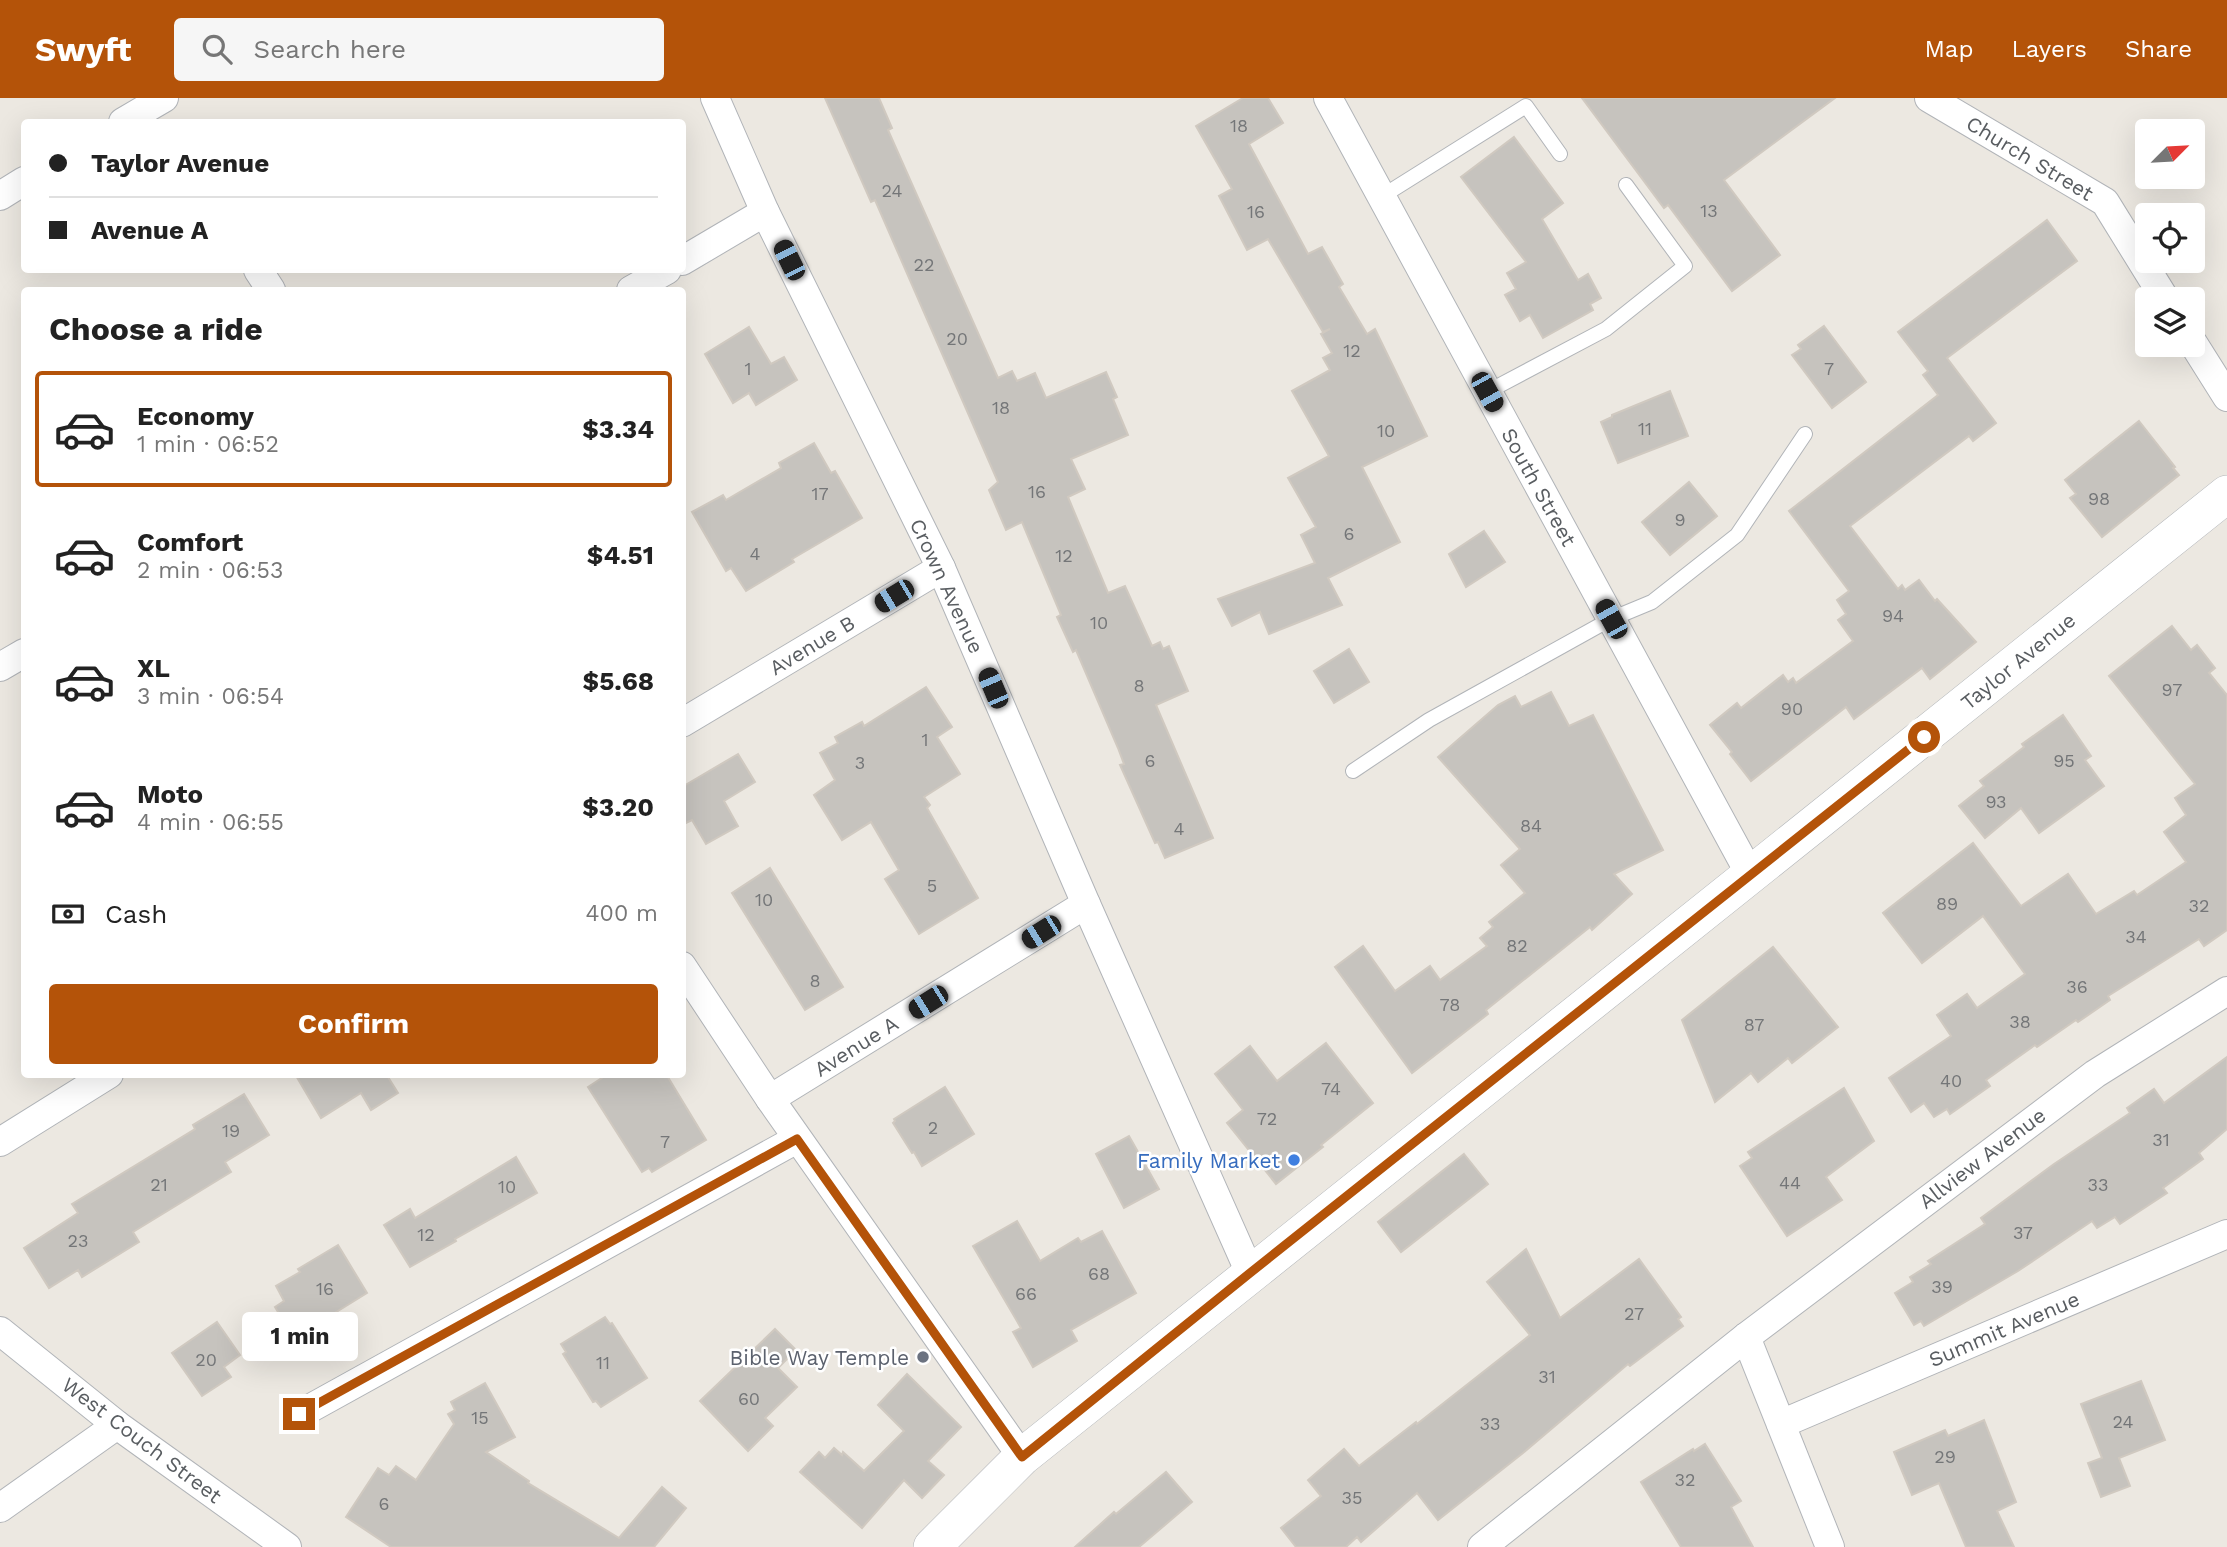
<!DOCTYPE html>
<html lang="en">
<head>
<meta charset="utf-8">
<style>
	body { margin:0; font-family:"Work Sans",sans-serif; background:#f6f6f6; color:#222; height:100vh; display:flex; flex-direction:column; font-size:26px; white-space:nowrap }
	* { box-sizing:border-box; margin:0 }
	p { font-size:23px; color:#767676 }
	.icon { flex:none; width:38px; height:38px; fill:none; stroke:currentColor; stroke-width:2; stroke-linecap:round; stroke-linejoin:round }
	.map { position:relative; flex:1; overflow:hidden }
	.details { position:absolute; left:21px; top:189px; width:665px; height:791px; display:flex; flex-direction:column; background:#fff; border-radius:7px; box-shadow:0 7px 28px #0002 }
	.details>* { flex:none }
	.guide { position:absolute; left:21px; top:21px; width:665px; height:154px; border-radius:7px; box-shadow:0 7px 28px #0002; display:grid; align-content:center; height:154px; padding:0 28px; background:#fff }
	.needle { width:46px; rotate:66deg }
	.fabs { position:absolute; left:2135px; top:21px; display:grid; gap:14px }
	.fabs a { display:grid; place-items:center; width:70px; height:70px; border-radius:7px; background:#fff; box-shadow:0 7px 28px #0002; font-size:35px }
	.end { position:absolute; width:32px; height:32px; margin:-16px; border:9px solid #b45309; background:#fff; box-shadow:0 0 0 4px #fff }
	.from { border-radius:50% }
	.bubble { position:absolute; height:49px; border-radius:7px; background:#fff; box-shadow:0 7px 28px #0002; font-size:23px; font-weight:700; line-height:49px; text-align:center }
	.car { position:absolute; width:21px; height:42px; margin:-21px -10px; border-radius:9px; box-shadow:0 0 5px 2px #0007; background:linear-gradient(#222 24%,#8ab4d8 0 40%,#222 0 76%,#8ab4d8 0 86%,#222 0) }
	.guide b { display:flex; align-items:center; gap:24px; height:66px; font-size:26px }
	.guide b+b { border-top:2px solid #e0e0e0 }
	.guide i { width:18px; height:18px; background:#222 }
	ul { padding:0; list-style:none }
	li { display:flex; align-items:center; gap:21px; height:116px; margin:0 14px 10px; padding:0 14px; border:4px solid transparent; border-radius:7px }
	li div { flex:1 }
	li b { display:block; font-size:26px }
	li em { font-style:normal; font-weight:700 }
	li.current { border-color:#b45309 }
	li>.icon { width:63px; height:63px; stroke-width:1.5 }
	h2 { padding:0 28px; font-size:32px; line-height:84px }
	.pay { display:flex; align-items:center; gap:18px; height:77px; padding:0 28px; font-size:26px }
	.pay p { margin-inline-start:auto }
	.button { display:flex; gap:14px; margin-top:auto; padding:14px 28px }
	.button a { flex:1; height:80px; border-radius:7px; background:#b45309; color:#fff; font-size:28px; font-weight:700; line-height:80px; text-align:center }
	header { display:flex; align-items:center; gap:42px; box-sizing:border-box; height:98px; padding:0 35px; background:#b45309; color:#fff }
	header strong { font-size:33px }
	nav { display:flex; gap:38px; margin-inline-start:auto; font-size:24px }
	.search { width:490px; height:63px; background:#f6f6f6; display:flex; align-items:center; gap:18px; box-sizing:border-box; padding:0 24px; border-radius:7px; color:#767676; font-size:26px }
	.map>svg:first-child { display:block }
</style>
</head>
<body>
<header>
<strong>Swyft</strong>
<div class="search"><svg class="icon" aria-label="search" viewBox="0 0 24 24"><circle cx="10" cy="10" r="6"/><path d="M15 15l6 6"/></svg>Search here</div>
<nav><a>Map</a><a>Layers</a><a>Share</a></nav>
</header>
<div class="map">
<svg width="2227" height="1449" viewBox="0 0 2227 1449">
	<rect width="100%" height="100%" fill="#ece8e1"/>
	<g fill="#c6c3be" stroke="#d0c9c0" stroke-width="2">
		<path d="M 825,0 L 879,0 L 892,30 L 888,32 L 998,280 L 1012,273 L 1017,283 L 1035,275 L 1046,300 L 1106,274 L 1117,299 L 1113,301 L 1128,337 L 1071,361 L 1085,391 L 1068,399 L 1108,495 L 1125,488 L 1152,548 L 1160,544 L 1163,551 L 1169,548 L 1188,593 L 1156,607 L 1213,740 L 1165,760 L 1158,744 L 1155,745 L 1120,667 L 1124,666 L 1118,650 L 1076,552 L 1073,554 L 1057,519 L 1061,517 L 1022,424 L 1006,432 L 989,392 L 998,384 L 875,102 L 871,104 Z"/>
		<path d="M 1243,0 L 1268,0 L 1283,25 L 1249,46 L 1308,156 L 1322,149 L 1343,186 L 1339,189 L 1367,236 L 1375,231 L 1427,338 L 1362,369 L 1400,444 L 1328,480 L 1342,507 L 1269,536 L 1260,514 L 1232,528 L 1218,501 L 1315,465 L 1301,437 L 1316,429 L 1288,380 L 1329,358 L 1292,293 L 1330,272 L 1323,260 L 1332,255 L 1321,236 L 1330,231 L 1323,234 L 1268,141 L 1247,152 L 1219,98 L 1232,91 L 1196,28 Z"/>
		<path d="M 1582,0 L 1835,0 L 1724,82 L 1780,157 L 1732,193 L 1668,107 L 1664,110 Z"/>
		<path d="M 1514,39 L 1563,105 L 1542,121 L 1578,182 L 1588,176 L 1601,200 L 1590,206 L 1593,212 L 1543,240 L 1530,217 L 1520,223 L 1505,197 L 1516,191 L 1507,175 L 1526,164 L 1461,79 Z"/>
		<path d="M 2047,122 L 2077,163 L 1947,260 L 1996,325 L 1973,343 L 1969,338 L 1850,428 L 1898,491 L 1902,487 L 1905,492 L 1919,482 L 1935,503 L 1937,501 L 1976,544 L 1930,581 L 1922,570 L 1854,621 L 1846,609 L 1751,683 L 1730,656 L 1732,654 L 1710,627 L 1737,605 L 1741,610 L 1783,577 L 1788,584 L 1793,580 L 1796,585 L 1853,543 L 1838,522 L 1846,516 L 1837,502 L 1849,493 L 1789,413 L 1938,297 L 1923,277 L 1928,273 L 1898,234 Z"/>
		<path d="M 1824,228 L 1866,284 L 1832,310 L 1792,257 L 1801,251 L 1798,247 Z"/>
		<path d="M 749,229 L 771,266 L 784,259 L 797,282 L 756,307 L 749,295 L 733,305 L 705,256 Z"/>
		<path d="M 1670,293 L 1688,338 L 1618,365 L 1601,324 L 1612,319 L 1612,317 Z"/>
		<path d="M 2139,323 L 2175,369 L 2173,370 L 2179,377 L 2102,439 L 2070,400 L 2076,396 L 2065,382 Z"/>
		<path d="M 814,345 L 831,375 L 835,373 L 862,420 L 792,461 L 794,464 L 746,493 L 731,470 L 726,473 L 692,414 L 723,397 L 726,402 L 781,370 L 779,365 Z"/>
		<path d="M 1689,384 L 1717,418 L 1670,457 L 1642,424 Z"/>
		<path d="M 1484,433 L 1505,464 L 1466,489 L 1449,456 Z"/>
		<path d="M 2172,528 L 2191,552 L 2197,547 L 2215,570 L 2209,575 L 2227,597 L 2227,832 L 2204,848 L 2199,841 L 2108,898 L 2110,902 L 2078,924 L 2076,922 L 2037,949 L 2035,947 L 1986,982 L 1990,988 L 1950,1016 L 1947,1011 L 1934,1019 L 1924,1005 L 1911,1014 L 1889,980 L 1951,938 L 1937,917 L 1967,896 L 1977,910 L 2025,876 L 1983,818 L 1922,865 L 1883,815 L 1973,745 L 2021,808 L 2068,776 L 2096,816 L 2134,793 L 2137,797 L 2186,764 L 2164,734 L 2186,717 L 2175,700 L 2195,686 L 2109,578 Z"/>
		<path d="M 1349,551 L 1369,584 L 1334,605 L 1314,573 Z"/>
		<path d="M 926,589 L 952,629 L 937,639 L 960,676 L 924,699 L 930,707 L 927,710 L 978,800 L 919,836 L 885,781 L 899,772 L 871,724 L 842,742 L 814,697 L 835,682 L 820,655 L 838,645 L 835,639 L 862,624 L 864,628 Z"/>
		<path d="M 1551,594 L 1569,628 L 1593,617 L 1663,752 L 1614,776 L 1632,796 L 1592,832 L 1590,829 L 1486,912 L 1488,916 L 1412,975 L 1335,869 L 1363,848 L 1395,893 L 1430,868 L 1440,882 L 1487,848 L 1480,840 L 1493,829 L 1489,824 L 1525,795 L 1501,767 L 1520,751 L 1438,659 L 1498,607 L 1515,598 L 1521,609 Z"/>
		<path d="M 2063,617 L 2091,658 L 2085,662 L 2104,688 L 2039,735 L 2021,710 L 1985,740 L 1959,708 L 1984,688 L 1980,683 L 2024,649 L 2022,646 Z"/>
		<path d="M 738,656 L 755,684 L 724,703 L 738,728 L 706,746 L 692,722 L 682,727 L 682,689 Z"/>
		<path d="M 770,770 L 843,889 L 805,912 L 732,795 Z"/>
		<path d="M 1773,849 L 1838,929 L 1792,965 L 1788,960 L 1758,984 L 1751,975 L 1715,1004 L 1682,922 Z"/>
		<path d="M 1326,945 L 1373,1005 L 1321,1047 L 1323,1049 L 1276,1086 L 1227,1025 L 1243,1012 L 1215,976 L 1250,948 L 1277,983 Z"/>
		<path d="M 2227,959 L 2227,1031 L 2199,1055 L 2203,1061 L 2163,1090 L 2167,1095 L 2120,1126 L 2115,1119 L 2097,1130 L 2092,1123 L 2018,1173 L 1924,1228 L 1921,1223 L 1914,1227 L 1895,1195 L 1913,1184 L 1910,1179 L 1931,1166 L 1928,1163 L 1985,1126 L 1981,1120 L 2054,1066 L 2130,1015 L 2127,1010 L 2154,991 L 2164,1005 Z"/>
		<path d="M 295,976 L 393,976 L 388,979 L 398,995 L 371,1012 L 361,995 L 321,1020 Z"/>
		<path d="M 608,976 L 666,976 L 706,1042 L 652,1074 L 649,1070 L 642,1074 L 588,989 Z"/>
		<path d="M 945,989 L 974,1036 L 922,1068 L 914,1054 L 912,1055 L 893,1025 L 895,1023 L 894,1021 Z"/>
		<path d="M 1844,990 L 1874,1043 L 1826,1079 L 1842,1102 L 1787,1138 L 1740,1068 L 1752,1060 L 1748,1054 Z"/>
		<path d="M 244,996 L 269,1037 L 225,1064 L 231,1074 L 133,1134 L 139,1144 L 82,1179 L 78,1172 L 49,1190 L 24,1150 L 78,1115 L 72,1106 L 195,1031 L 193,1027 Z"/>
		<path d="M 1129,1038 L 1159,1091 L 1124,1110 L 1096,1056 Z"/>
		<path d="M 1464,1056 L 1488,1086 L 1401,1154 L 1378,1124 Z"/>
		<path d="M 516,1059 L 537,1095 L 455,1141 L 456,1143 L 410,1169 L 384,1127 L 410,1111 L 415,1120 Z"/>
		<path d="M 1017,1123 L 1040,1163 L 1078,1140 L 1081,1144 L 1102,1133 L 1136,1195 L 1071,1232 L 1077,1243 L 1033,1269 L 1013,1234 L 1021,1230 L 973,1148 Z"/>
		<path d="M 338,1147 L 367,1195 L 294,1240 L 275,1209 L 284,1203 L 276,1188 L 300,1174 L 298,1171 Z"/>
		<path d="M 1526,1151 L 1560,1220 L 1639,1161 L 1681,1219 L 1678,1221 L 1683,1228 L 1630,1268 L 1628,1266 L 1523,1355 L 1438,1422 L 1417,1395 L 1361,1444 L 1357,1439 L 1346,1449 L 1296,1449 L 1281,1430 L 1321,1398 L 1308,1382 L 1344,1351 L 1359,1368 L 1416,1324 L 1417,1326 L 1530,1237 L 1487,1184 Z"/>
		<path d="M 605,1219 L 610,1226 L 612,1225 L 647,1280 L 601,1309 L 596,1303 L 593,1304 L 563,1256 L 566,1254 L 561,1246 Z"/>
		<path d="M 217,1224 L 240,1257 L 224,1269 L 231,1279 L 202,1298 L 172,1255 Z"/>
		<path d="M 775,1231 L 796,1252 L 778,1270 L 797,1289 L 765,1320 L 773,1328 L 748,1353 L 700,1303 Z"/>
		<path d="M 907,1276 L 961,1329 L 928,1363 L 944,1377 L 922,1400 L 904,1382 L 862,1430 L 800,1374 L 819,1354 L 825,1360 L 834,1350 L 842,1357 L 843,1354 L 864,1373 L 904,1333 L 878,1307 Z"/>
		<path d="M 2141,1283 L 2165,1342 L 2119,1360 L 2130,1388 L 2101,1399 L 2088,1365 L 2102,1360 L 2081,1306 Z"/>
		<path d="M 485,1285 L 515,1339 L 486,1354 L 529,1383 L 528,1385 L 619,1440 L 662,1389 L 686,1410 L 654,1449 L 391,1449 L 346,1419 L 378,1370 L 389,1377 L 396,1368 L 416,1382 L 454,1326 L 448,1316 L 455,1312 L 451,1304 Z"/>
		<path d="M 1984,1322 L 2016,1404 L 1997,1413 L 2014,1449 L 1966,1449 L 1939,1385 L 1912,1397 L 1894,1354 L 1945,1332 L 1948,1338 Z"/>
		<path d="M 1705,1346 L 1741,1403 L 1731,1409 L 1753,1449 L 1681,1449 L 1641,1384 L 1693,1351 L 1694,1353 Z"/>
		<path d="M 1166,1374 L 1192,1404 L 1139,1449 L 1075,1449 L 1114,1414 L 1116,1416 Z"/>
	</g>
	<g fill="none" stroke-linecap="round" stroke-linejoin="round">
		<defs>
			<g id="service">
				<path d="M 1381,99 L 1526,8 L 1560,56"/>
				<path d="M 1487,294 L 1606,231 L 1685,168 L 1626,87"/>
				<path d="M 1353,673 L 1429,622 L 1611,521 L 1652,504 L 1737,437 L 1805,336"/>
			</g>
			<g id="minor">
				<path d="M 715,0 L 765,114 L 941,470 L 1086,806 L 1250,1175"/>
				<path d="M 1328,0 L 1751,778"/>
				<path d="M 1929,0 L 2105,104 L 2165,201"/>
				<path d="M 123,24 L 164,0"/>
				<path d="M 0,98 L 24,83"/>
				<path d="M 682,163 L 765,114"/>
				<path d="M 258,172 L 271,192"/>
				<path d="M 631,192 L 667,172"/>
				<path d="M 2193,245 L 2227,299"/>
				<path d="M 0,569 L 24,555"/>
				<path d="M 682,625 L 941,470"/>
				<path d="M 682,868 L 770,1001 L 1022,1359"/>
				<path d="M 770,1001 L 1086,806"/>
				<path d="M 0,1044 L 109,976"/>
				<path d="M 0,1233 L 117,1327 L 287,1449"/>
				<path d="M 1746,1239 L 1830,1449"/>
				<path d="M 300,1316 L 797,1041"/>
				<path d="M 1781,1326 L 2227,1136"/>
				<path d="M 0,1410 L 117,1327"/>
				<path d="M 1482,1449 L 1746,1239 L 2095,976 L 2227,893"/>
			</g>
			<path id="tertiary" d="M 932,1449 L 1022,1359 L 2227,396"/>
		</defs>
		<use href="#service" stroke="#b1b4b8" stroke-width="16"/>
		<use href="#minor" stroke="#b1b4b8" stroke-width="30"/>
		<use href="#tertiary" stroke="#b1b4b8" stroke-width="38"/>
		<use href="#service" stroke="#fff" stroke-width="14"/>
		<use href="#minor" stroke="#fff" stroke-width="28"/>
		<use href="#tertiary" stroke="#fff" stroke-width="37"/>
	</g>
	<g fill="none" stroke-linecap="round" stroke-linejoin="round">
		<path stroke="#b45309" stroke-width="9" d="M 299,1316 L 797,1041 L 1022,1359 L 1250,1175 L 1924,639"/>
	</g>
	<circle fill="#3f7fe0" stroke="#fff" stroke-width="2.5" cx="1294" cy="1062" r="7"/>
	<circle fill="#6b7280" stroke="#fff" stroke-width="2.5" cx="923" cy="1259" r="7"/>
	<g text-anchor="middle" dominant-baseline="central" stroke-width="5" stroke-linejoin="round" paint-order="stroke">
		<g font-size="18" fill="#747678">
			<text x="1239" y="27">18</text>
			<text x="892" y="92">24</text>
			<text x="1709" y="112">13</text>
			<text x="1256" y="113">16</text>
			<text x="924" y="166">22</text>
			<text x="957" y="240">20</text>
			<text x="1352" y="252">12</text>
			<text x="748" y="270">1</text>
			<text x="1829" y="270">7</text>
			<text x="1001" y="309">18</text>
			<text x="1645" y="330">11</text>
			<text x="1386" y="332">10</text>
			<text x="1037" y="393">16</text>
			<text x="820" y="395">17</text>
			<text x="2099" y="400">98</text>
			<text x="1680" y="421">9</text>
			<text x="1349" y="435">6</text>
			<text x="755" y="455">4</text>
			<text x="1064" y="457">12</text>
			<text x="1893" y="517">94</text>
			<text x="1099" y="524">10</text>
			<text x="1139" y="587">8</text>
			<text x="2172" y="591">97</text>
			<text x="1792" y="610">90</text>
			<text x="925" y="641">1</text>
			<text x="1150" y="662">6</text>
			<text x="2064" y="662">95</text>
			<text x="860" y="664">3</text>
			<text x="1996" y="703">93</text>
			<text x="1531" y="727">84</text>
			<text x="1179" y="730">4</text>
			<text x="932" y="787">5</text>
			<text x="764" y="801">10</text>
			<text x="1947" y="805">89</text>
			<text x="2199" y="807">32</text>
			<text x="2136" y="838">34</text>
			<text x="1517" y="847">82</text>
			<text x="815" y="882">8</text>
			<text x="2077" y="888">36</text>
			<text x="1450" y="906">78</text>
			<text x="2020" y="923">38</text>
			<text x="1754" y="926">87</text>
			<text x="1951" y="982">40</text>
			<text x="1331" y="990">74</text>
			<text x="1267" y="1020">72</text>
			<text x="933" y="1029">2</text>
			<text x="231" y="1032">19</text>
			<text x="2161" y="1041">31</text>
			<text x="665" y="1043">7</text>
			<text x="1790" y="1084">44</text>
			<text x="159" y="1086">21</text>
			<text x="2098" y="1086">33</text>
			<text x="507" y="1088">10</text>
			<text x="2023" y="1134">37</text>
			<text x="426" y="1136">12</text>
			<text x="78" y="1142">23</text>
			<text x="1099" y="1175">68</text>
			<text x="1942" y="1188">39</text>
			<text x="325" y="1190">16</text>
			<text x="1026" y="1195">66</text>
			<text x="1634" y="1215">27</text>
			<text x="206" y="1261">20</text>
			<text x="603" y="1264">11</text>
			<text x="1547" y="1278">31</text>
			<text x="749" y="1300">60</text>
			<text x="480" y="1319">15</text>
			<text x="2123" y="1323">24</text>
			<text x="1490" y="1325">33</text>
			<text x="1945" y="1358">29</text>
			<text x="1685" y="1381">32</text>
			<text x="1352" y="1399">35</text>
			<text x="384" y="1405">6</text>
		</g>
		<g font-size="21" fill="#595d61" stroke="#fff">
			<text transform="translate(2030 60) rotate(31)">Church Street</text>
			<text transform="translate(1539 389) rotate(61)">South Street</text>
			<text transform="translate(947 488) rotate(65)">Crown Avenue</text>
			<text transform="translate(812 547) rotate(-31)">Avenue B</text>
			<text transform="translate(2018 563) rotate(-39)">Taylor Avenue</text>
			<text transform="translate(856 948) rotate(-32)">Avenue A</text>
			<text transform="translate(1982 1060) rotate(-37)">Allview Avenue</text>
			<text transform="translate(2004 1231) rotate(-23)">Summit Avenue</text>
			<text transform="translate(142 1342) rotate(37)">West Couch Street</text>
		</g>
		<g font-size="21" fill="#366cbe" stroke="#fff" text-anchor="end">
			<text x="1280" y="1062">Family Market</text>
		</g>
		<g font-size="21" fill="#5b616d" stroke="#fff" text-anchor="end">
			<text x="909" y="1259">Bible Way Temple</text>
		</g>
	</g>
</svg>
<div class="fabs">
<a><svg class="needle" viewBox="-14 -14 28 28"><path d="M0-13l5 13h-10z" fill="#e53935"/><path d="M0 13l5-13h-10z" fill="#767676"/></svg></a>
<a><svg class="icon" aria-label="locate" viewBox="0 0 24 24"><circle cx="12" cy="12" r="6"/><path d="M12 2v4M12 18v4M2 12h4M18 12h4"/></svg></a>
<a><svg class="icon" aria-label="layers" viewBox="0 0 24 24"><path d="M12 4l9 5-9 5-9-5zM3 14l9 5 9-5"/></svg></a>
</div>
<i class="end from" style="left:1924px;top:639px"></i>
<i class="end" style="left:299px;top:1316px"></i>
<div class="bubble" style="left:242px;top:1214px;width:116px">1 min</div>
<i class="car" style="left:789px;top:162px;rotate:334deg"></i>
<i class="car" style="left:1487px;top:294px;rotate:151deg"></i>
<i class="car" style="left:894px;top:498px;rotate:239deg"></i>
<i class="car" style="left:1611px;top:521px;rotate:331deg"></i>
<i class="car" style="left:993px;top:590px;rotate:337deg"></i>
<i class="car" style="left:1041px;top:834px;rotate:238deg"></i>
<i class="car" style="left:928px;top:904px;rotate:238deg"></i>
<div class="guide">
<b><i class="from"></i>Taylor Avenue</b>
<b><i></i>Avenue A</b>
</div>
<section class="details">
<h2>Choose a ride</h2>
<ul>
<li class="current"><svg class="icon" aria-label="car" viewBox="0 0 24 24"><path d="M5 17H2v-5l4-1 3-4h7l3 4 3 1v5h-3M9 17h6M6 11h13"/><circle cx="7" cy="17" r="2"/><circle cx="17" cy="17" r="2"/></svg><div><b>Economy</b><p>1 min · 06:52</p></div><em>$3.34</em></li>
<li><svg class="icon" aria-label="car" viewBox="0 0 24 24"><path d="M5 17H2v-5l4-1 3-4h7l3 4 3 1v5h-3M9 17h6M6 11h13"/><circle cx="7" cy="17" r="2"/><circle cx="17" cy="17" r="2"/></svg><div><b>Comfort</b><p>2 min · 06:53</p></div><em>$4.51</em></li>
<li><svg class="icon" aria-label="car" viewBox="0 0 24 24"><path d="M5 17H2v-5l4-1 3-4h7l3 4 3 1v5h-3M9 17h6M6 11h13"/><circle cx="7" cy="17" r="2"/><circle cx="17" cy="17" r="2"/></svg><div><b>XL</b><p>3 min · 06:54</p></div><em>$5.68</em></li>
<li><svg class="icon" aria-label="car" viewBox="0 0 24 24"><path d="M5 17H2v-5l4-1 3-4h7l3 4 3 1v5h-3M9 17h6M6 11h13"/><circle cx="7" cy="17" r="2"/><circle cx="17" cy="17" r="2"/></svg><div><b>Moto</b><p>4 min · 06:55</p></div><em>$3.20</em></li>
</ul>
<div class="pay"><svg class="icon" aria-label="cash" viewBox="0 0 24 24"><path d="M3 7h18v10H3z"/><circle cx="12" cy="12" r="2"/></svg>Cash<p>400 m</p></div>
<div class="button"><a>Confirm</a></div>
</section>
</div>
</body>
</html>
